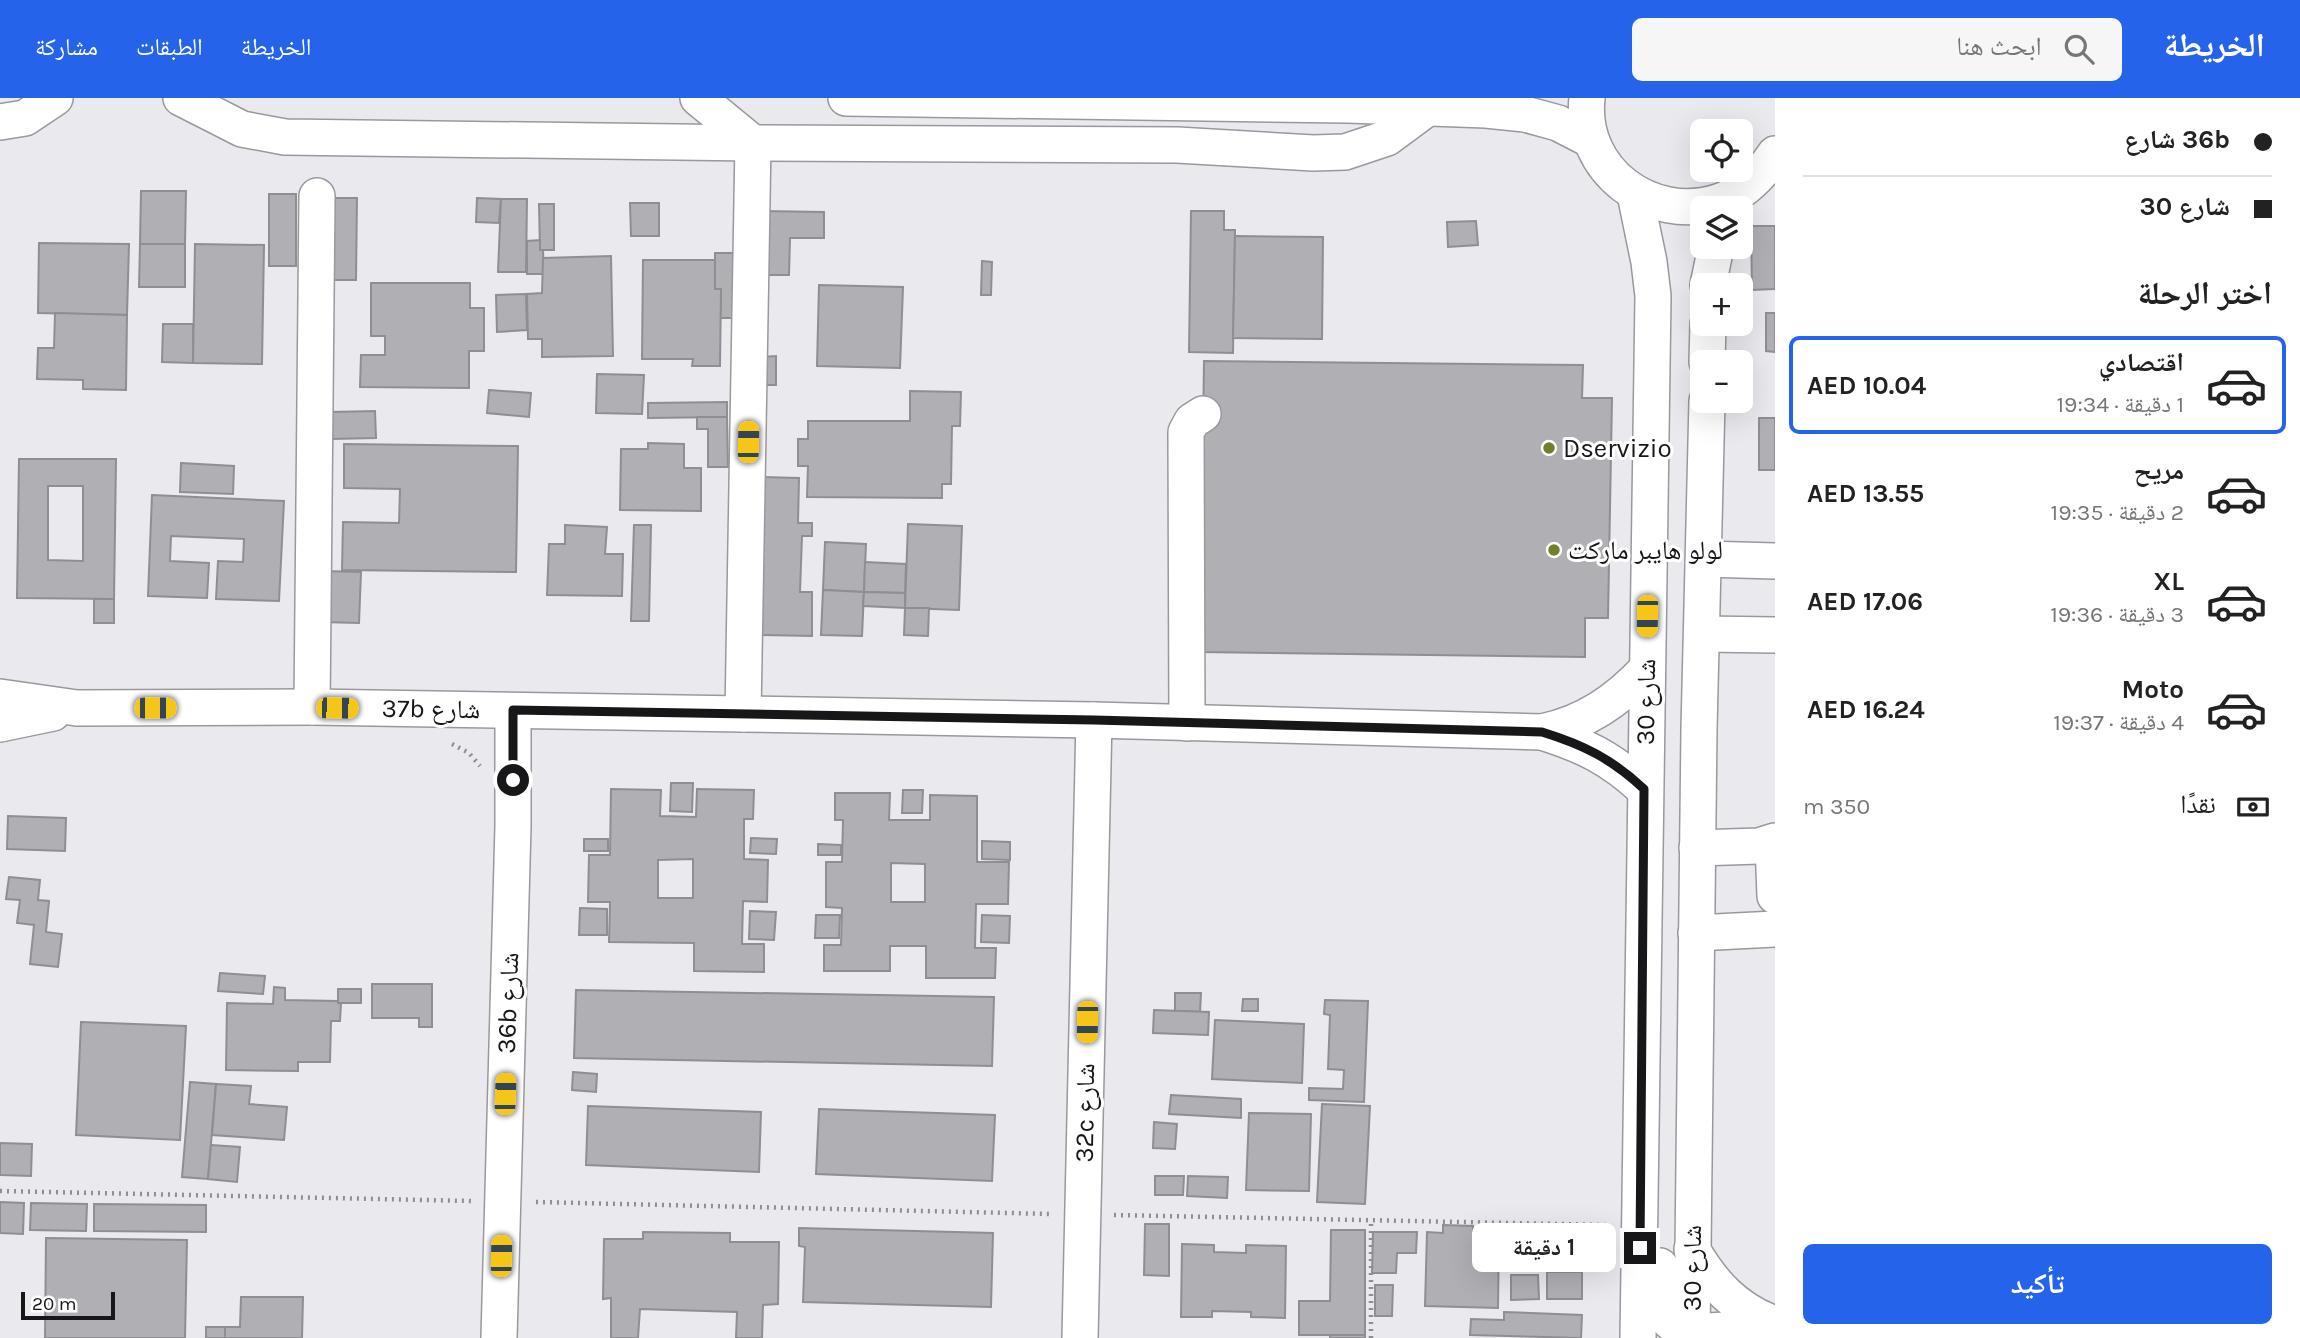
<!DOCTYPE html>
<html lang="ar">
<head>
<meta charset="utf-8">
<style>
	body { margin:0; font-family:Karla,"Noto Naskh Arabic",sans-serif; background:#f6f6f6; color:#222; direction:rtl; height:100vh; display:flex; flex-direction:column; font-size:26px; white-space:nowrap }
	* { box-sizing:border-box; margin:0 }
	p { font-size:23px; color:#767676 }
	.icon { flex:none; width:38px; height:38px; fill:none; stroke:currentColor; stroke-width:2; stroke-linecap:round; stroke-linejoin:round }
	.map { position:relative; flex:1; overflow:hidden; direction:ltr }
	.sheet { display:flex; flex-direction:column; background:#fff; width:525px }
	.sheet>* { flex:none }
	.banner { display:grid; align-content:center; height:154px; padding:0 28px; background:#fff }
	.fabs { position:absolute; left:1690px; top:21px; display:grid; gap:14px }
	.fabs a { display:grid; place-items:center; width:63px; height:63px; border-radius:10px; background:#fff; box-shadow:0 7px 28px #0002; font-size:35px }
	.scale { position:absolute; left:21px; bottom:18px; width:94px; box-sizing:border-box; padding-left:7px; border:4px solid #171719; border-top:0; font-size:19px; line-height:24px; white-space:nowrap; color:#171719; -webkit-text-stroke:5px #fff; paint-order:stroke }
	.end { position:absolute; width:32px; height:32px; margin:-16px; border:9px solid #171719; background:#fff; box-shadow:0 0 0 4px #fff }
	.from { border-radius:50% }
	.bubble { position:absolute; height:49px; border-radius:10px; background:#fff; box-shadow:0 7px 28px #0002; font-size:23px; font-weight:700; line-height:49px; text-align:center; direction:rtl }
	.car { position:absolute; width:21px; height:42px; margin:-21px -10px; border-radius:9px; box-shadow:0 0 5px 2px #0007; background:linear-gradient(#f5c518 24%,#345 0 40%,#f5c518 0 76%,#345 0 86%,#f5c518 0) }
	.banner b { display:flex; align-items:center; gap:24px; height:66px; font-size:26px }
	.banner b+b { border-top:2px solid #e0e0e0 }
	.banner i { width:18px; height:18px; background:#222 }
	ul { padding:0; list-style:none }
	li { display:flex; align-items:center; gap:21px; height:98px; margin:0 14px 10px; padding:0 14px; border:4px solid transparent; border-radius:10px }
	li div { flex:1 }
	li b { display:block; font-size:26px }
	li em { font-style:normal; font-weight:700 }
	li.on { border-color:#2563eb }
	li>.icon { width:63px; height:63px; stroke-width:1.5 }
	h2 { padding:0 28px; font-size:32px; line-height:84px }
	.pay { display:flex; align-items:center; gap:18px; height:77px; padding:0 28px; font-size:26px }
	.pay p { margin-inline-start:auto }
	.button { display:flex; gap:14px; margin-top:auto; padding:14px 28px }
	.button a { flex:1; height:80px; border-radius:10px; background:#2563eb; color:#fff; font-size:28px; font-weight:700; line-height:80px; text-align:center }
	header { display:flex; align-items:center; gap:42px; box-sizing:border-box; height:98px; padding:0 35px; background:#2563eb; color:#fff }
	header strong { font-size:33px }
	nav { display:flex; gap:38px; margin-inline-start:auto; font-size:24px }
	.search { width:490px; height:63px; background:#f6f6f6; display:flex; align-items:center; gap:18px; box-sizing:border-box; padding:0 24px; border-radius:10px; color:#767676; font-size:26px }
	main { display:flex; flex:1; min-height:0 }
	.map>svg:first-child { display:block }
</style>
</head>
<body>
<header>
<strong>الخريطة</strong>
<div class="search"><svg class="icon" aria-label="search" viewBox="0 0 24 24"><circle cx="10" cy="10" r="6"/><path d="M15 15l6 6"/></svg>ابحث هنا</div>
<nav><a>الخريطة</a><a>الطبقات</a><a>مشاركة</a></nav>
</header>
<main>
<section class="sheet">
<div class="banner">
<b><i class="from"></i>36b شارع</b>
<b><i></i>شارع 30</b>
</div>
<h2>اختر الرحلة</h2>
<ul>
<li class="on"><svg class="icon" aria-label="car" viewBox="0 0 24 24"><path d="M5 17H2v-5l4-1 3-4h7l3 4 3 1v5h-3M9 17h6M6 11h13"/><circle cx="7" cy="17" r="2"/><circle cx="17" cy="17" r="2"/></svg><div><b>اقتصادي</b><p>1 دقيقة · 19:34</p></div><em>AED 10.04</em></li>
<li><svg class="icon" aria-label="car" viewBox="0 0 24 24"><path d="M5 17H2v-5l4-1 3-4h7l3 4 3 1v5h-3M9 17h6M6 11h13"/><circle cx="7" cy="17" r="2"/><circle cx="17" cy="17" r="2"/></svg><div><b>مريح</b><p>2 دقيقة · 19:35</p></div><em>AED 13.55</em></li>
<li><svg class="icon" aria-label="car" viewBox="0 0 24 24"><path d="M5 17H2v-5l4-1 3-4h7l3 4 3 1v5h-3M9 17h6M6 11h13"/><circle cx="7" cy="17" r="2"/><circle cx="17" cy="17" r="2"/></svg><div><b>XL</b><p>3 دقيقة · 19:36</p></div><em>AED 17.06</em></li>
<li><svg class="icon" aria-label="car" viewBox="0 0 24 24"><path d="M5 17H2v-5l4-1 3-4h7l3 4 3 1v5h-3M9 17h6M6 11h13"/><circle cx="7" cy="17" r="2"/><circle cx="17" cy="17" r="2"/></svg><div><b>Moto</b><p>4 دقيقة · 19:37</p></div><em>AED 16.24</em></li>
</ul>
<div class="pay"><svg class="icon" aria-label="cash" viewBox="0 0 24 24"><path d="M3 7h18v10H3z"/><circle cx="12" cy="12" r="2"/></svg>نقدًا<p>350 m</p></div>
<div class="button"><a>تأكيد</a></div>
</section>
<div class="map">
<svg width="1775" height="1240" viewBox="0 0 1775 1240">
	<rect width="100%" height="100%" fill="#eae9ee"/>
	<g fill="#b0afb4" stroke="#8f8e93" stroke-width="2" fill-rule="evenodd">
		<path d="M 141,93 L 186,93 L 185,146 L 140,146 Z"/>
		<rect x="269" y="96" width="27" height="72"/>
		<path d="M 330,100 L 357,100 L 356,182 L 329,182 Z"/>
		<path d="M 477,100 L 501,101 L 499,125 L 476,124 Z"/>
		<path d="M 501,101 L 527,101 L 526,174 L 498,174 Z"/>
		<path d="M 630,105 L 659,105 L 659,138 L 631,138 Z"/>
		<path d="M 539,106 L 554,106 L 554,152 L 540,152 Z"/>
		<path d="M 762,113 L 824,114 L 824,140 L 790,140 L 789,177 L 761,177 Z"/>
		<path d="M 1191,113 L 1224,113 L 1224,132 L 1235,132 L 1233,255 L 1189,254 Z"/>
		<path d="M 1476,123 L 1478,147 L 1448,149 L 1447,124 Z"/>
		<path d="M 1751,128 L 1775,128 L 1775,191 L 1752,192 Z"/>
		<path d="M 1235,138 L 1323,139 L 1322,241 L 1233,240 Z"/>
		<path d="M 540,142 L 540,152 L 543,152 L 544,176 L 527,176 L 527,143 Z"/>
		<path d="M 39,145 L 129,146 L 127,217 L 38,215 Z"/>
		<path d="M 140,146 L 185,146 L 185,189 L 139,189 Z"/>
		<path d="M 195,146 L 264,147 L 262,266 L 193,265 Z"/>
		<path d="M 715,155 L 739,155 L 738,220 L 720,220 L 721,191 L 715,191 Z"/>
		<path d="M 611,158 L 613,258 L 542,259 L 542,241 L 528,241 L 527,196 L 542,195 L 543,160 Z"/>
		<path d="M 643,162 L 715,162 L 715,191 L 721,191 L 720,268 L 692,268 L 693,261 L 642,261 Z"/>
		<path d="M 982,163 L 992,164 L 991,197 L 981,197 Z"/>
		<path d="M 371,185 L 470,185 L 470,210 L 484,210 L 484,253 L 469,253 L 469,290 L 360,289 L 361,257 L 385,257 L 385,238 L 371,238 Z"/>
		<path d="M 819,187 L 903,189 L 900,270 L 817,268 Z"/>
		<path d="M 526,196 L 527,232 L 497,234 L 496,197 Z"/>
		<path d="M 55,215 L 127,217 L 126,292 L 83,291 L 83,282 L 37,281 L 38,250 L 54,250 Z"/>
		<path d="M 1766,215 L 1775,215 L 1775,254 L 1766,253 Z"/>
		<path d="M 163,226 L 193,226 L 193,265 L 162,264 Z"/>
		<path d="M 776,258 L 776,287 L 761,287 L 761,259 Z"/>
		<path d="M 1204,263 L 1583,267 L 1582,300 L 1612,300 L 1608,520 L 1585,520 L 1585,559 L 1200,554 Z"/>
		<path d="M 597,276 L 644,277 L 642,316 L 596,315 Z"/>
		<path d="M 489,292 L 531,295 L 529,319 L 487,315 Z"/>
		<path d="M 910,293 L 961,294 L 960,328 L 952,328 L 951,386 L 942,386 L 942,400 L 807,399 L 808,368 L 798,368 L 798,341 L 808,341 L 808,323 L 910,323 Z"/>
		<path d="M 727,304 L 727,319 L 648,320 L 648,305 Z"/>
		<path d="M 375,313 L 376,340 L 331,341 L 331,314 Z"/>
		<path d="M 697,319 L 727,319 L 728,369 L 708,369 L 708,331 L 697,331 Z"/>
		<rect x="1759" y="320" width="16" height="52"/>
		<path d="M 648,345 L 684,346 L 684,370 L 701,370 L 701,413 L 620,412 L 621,351 L 648,351 Z"/>
		<path d="M 344,346 L 518,348 L 516,474 L 342,472 L 343,424 L 399,425 L 400,391 L 344,390 Z"/>
		<path d="M 19,361 L 116,361 L 114,501 L 17,500 ZM 48,388 L 83,388 L 83,463 L 48,462 Z"/>
		<path d="M 181,365 L 234,368 L 233,396 L 180,394 Z"/>
		<path d="M 759,379 L 799,380 L 798,425 L 812,425 L 812,438 L 802,438 L 800,494 L 812,494 L 812,538 L 755,537 Z"/>
		<path d="M 152,397 L 284,403 L 279,503 L 216,501 L 218,463 L 243,464 L 244,441 L 171,438 L 170,463 L 209,465 L 207,500 L 148,498 Z"/>
		<path d="M 908,426 L 962,428 L 959,512 L 905,510 Z"/>
		<path d="M 565,427 L 607,429 L 605,456 L 623,456 L 622,498 L 547,497 L 549,446 L 565,446 Z"/>
		<path d="M 634,427 L 651,427 L 649,523 L 631,523 Z"/>
		<path d="M 825,444 L 866,446 L 864,494 L 823,492 Z"/>
		<path d="M 865,464 L 906,466 L 905,495 L 864,494 Z"/>
		<path d="M 324,473 L 361,474 L 359,525 L 322,524 Z"/>
		<path d="M 823,492 L 864,494 L 862,538 L 821,537 Z"/>
		<path d="M 864,494 L 905,495 L 905,510 L 863,508 Z"/>
		<rect x="94" y="501" width="20" height="24"/>
		<path d="M 905,510 L 929,510 L 928,538 L 904,537 Z"/>
		<path d="M 671,685 L 693,685 L 692,714 L 670,713 Z"/>
		<path d="M 611,691 L 661,692 L 660,718 L 696,719 L 697,691 L 754,692 L 753,721 L 744,721 L 744,761 L 768,762 L 767,804 L 743,803 L 742,846 L 764,846 L 764,874 L 694,873 L 694,845 L 609,844 L 610,804 L 588,804 L 589,757 L 610,757 ZM 693,761 L 693,800 L 658,800 L 658,762 Z"/>
		<path d="M 903,692 L 923,692 L 922,715 L 902,715 Z"/>
		<path d="M 835,695 L 890,695 L 889,722 L 930,722 L 930,697 L 977,698 L 977,764 L 1009,764 L 1008,806 L 976,806 L 975,850 L 996,850 L 995,880 L 926,880 L 926,848 L 890,848 L 890,873 L 824,873 L 824,847 L 841,847 L 842,810 L 826,809 L 826,764 L 842,764 L 843,722 L 835,722 ZM 891,765 L 925,766 L 925,804 L 891,804 Z"/>
		<path d="M 8,718 L 66,720 L 65,753 L 7,751 Z"/>
		<path d="M 751,740 L 777,741 L 776,756 L 750,755 Z"/>
		<rect x="584" y="741" width="24" height="12"/>
		<path d="M 982,743 L 1010,744 L 1010,762 L 982,761 Z"/>
		<path d="M 818,746 L 841,747 L 841,757 L 818,757 Z"/>
		<path d="M 9,779 L 40,782 L 38,802 L 49,803 L 46,834 L 62,836 L 58,869 L 30,866 L 34,827 L 17,825 L 20,802 L 6,801 Z"/>
		<path d="M 580,810 L 607,811 L 607,837 L 579,837 Z"/>
		<path d="M 750,813 L 776,814 L 774,842 L 749,841 Z"/>
		<path d="M 816,817 L 840,817 L 839,840 L 815,840 Z"/>
		<path d="M 982,817 L 1010,818 L 1009,845 L 981,844 Z"/>
		<path d="M 220,875 L 265,878 L 263,896 L 218,893 Z"/>
		<path d="M 372,886 L 432,886 L 432,929 L 419,929 L 419,920 L 372,920 Z"/>
		<path d="M 274,889 L 285,890 L 285,902 L 338,903 L 341,905 L 340,923 L 331,923 L 330,964 L 298,964 L 298,973 L 226,972 L 227,905 L 273,906 Z"/>
		<rect x="338" y="891" width="23" height="14"/>
		<path d="M 576,892 L 994,899 L 992,968 L 574,960 Z"/>
		<path d="M 1175,895 L 1201,895 L 1200,914 L 1175,913 Z"/>
		<path d="M 1243,901 L 1258,901 L 1258,913 L 1242,913 Z"/>
		<path d="M 1325,902 L 1368,903 L 1364,1004 L 1309,1002 L 1309,990 L 1343,991 L 1344,972 L 1328,971 L 1330,917 L 1324,916 Z"/>
		<path d="M 1154,912 L 1209,914 L 1208,937 L 1153,935 Z"/>
		<path d="M 1215,922 L 1304,926 L 1302,985 L 1212,981 Z"/>
		<path d="M 81,924 L 186,928 L 180,1042 L 76,1037 Z"/>
		<path d="M 573,974 L 597,976 L 596,994 L 572,992 Z"/>
		<path d="M 190,984 L 216,986 L 208,1081 L 182,1079 Z"/>
		<path d="M 216,986 L 251,988 L 249,1006 L 287,1009 L 284,1042 L 212,1037 Z"/>
		<path d="M 1171,997 L 1241,1001 L 1241,1020 L 1169,1016 Z"/>
		<path d="M 1322,1006 L 1370,1008 L 1365,1106 L 1317,1104 Z"/>
		<path d="M 588,1008 L 761,1014 L 759,1074 L 586,1067 Z"/>
		<path d="M 819,1011 L 995,1017 L 992,1083 L 816,1076 Z"/>
		<path d="M 1249,1015 L 1311,1016 L 1309,1093 L 1246,1092 Z"/>
		<path d="M 1154,1024 L 1177,1026 L 1175,1051 L 1153,1050 Z"/>
		<path d="M 0,1045 L 32,1046 L 31,1078 L 0,1077 Z"/>
		<path d="M 211,1047 L 240,1049 L 237,1084 L 208,1081 Z"/>
		<path d="M 1155,1078 L 1184,1078 L 1183,1097 L 1155,1097 Z"/>
		<path d="M 1188,1078 L 1228,1079 L 1227,1100 L 1187,1098 Z"/>
		<path d="M 0,1104 L 24,1105 L 23,1136 L 0,1135 Z"/>
		<path d="M 31,1105 L 87,1106 L 86,1133 L 30,1132 Z"/>
		<path d="M 94,1106 L 206,1107 L 206,1134 L 94,1133 Z"/>
		<path d="M 1145,1126 L 1169,1126 L 1169,1178 L 1144,1177 Z"/>
		<path d="M 1443,1127 L 1473,1128 L 1473,1135 L 1499,1135 L 1498,1210 L 1425,1208 L 1427,1134 L 1443,1135 Z"/>
		<path d="M 799,1130 L 993,1135 L 991,1209 L 803,1204 L 805,1149 L 799,1148 Z"/>
		<path d="M 1331,1132 L 1365,1132 L 1365,1237 L 1299,1237 L 1299,1203 L 1330,1203 Z"/>
		<path d="M 643,1134 L 730,1135 L 730,1144 L 779,1144 L 778,1206 L 763,1207 L 762,1240 L 736,1240 L 737,1214 L 640,1211 L 638,1240 L 611,1240 L 611,1200 L 603,1201 L 604,1141 L 643,1141 Z"/>
		<path d="M 1373,1134 L 1417,1134 L 1416,1155 L 1397,1155 L 1396,1175 L 1372,1175 Z"/>
		<path d="M 1564,1134 L 1592,1136 L 1591,1150 L 1578,1150 L 1577,1161 L 1562,1161 Z"/>
		<path d="M 46,1140 L 187,1142 L 185,1240 L 45,1240 Z"/>
		<path d="M 1182,1146 L 1214,1147 L 1214,1154 L 1246,1155 L 1246,1147 L 1286,1148 L 1285,1220 L 1251,1219 L 1251,1214 L 1212,1213 L 1212,1219 L 1181,1219 Z"/>
		<rect x="1547" y="1174" width="35" height="27"/>
		<path d="M 1511,1177 L 1538,1177 L 1539,1201 L 1511,1202 Z"/>
		<path d="M 1375,1187 L 1393,1187 L 1392,1218 L 1375,1218 Z"/>
		<path d="M 241,1199 L 303,1199 L 302,1240 L 225,1240 L 225,1229 L 240,1229 Z"/>
		<path d="M 1504,1214 L 1582,1217 L 1581,1240 L 1470,1237 L 1471,1221 L 1504,1222 Z"/>
		<rect x="206" y="1229" width="19" height="11"/>
		<rect x="1330" y="1237" width="35" height="3"/>
	</g>
	<g fill="none" stroke-linecap="round" stroke-linejoin="round">
		<defs>
			<g id="minor">
				<path d="M 181,0 L 242,31 L 285,39 L 753,45 L 1177,47 L 1313,55 L 1345,54 L 1387,40 L 1429,9"/>
				<path d="M 698,0 L 753,45 L 743,616"/>
				<path d="M 846,0 L 1348,7 L 1486,12 L 1525,16 L 1558,25 L 1591,42"/>
				<path d="M 1587,0 C 1579,73 1651,125 1718,104 C 1743,96 1761,77 1775,56"/>
				<path d="M 0,24 L 25,20 L 55,0"/>
				<path d="M 1635,96 L 1649,164 L 1653,198 L 1638,1240"/>
				<path d="M 1708,187 L 1716,149"/>
				<path d="M 1707,264 L 1708,226"/>
				<path d="M 1704,461 L 1775,463"/>
				<path d="M 1703,536 L 1775,537"/>
				<path d="M 0,599 L 77,610 L 312,609 L 743,616 L 1094,622 L 1542,634 C 1585,625 1617,603 1647,571"/>
				<path d="M 312,609 L 317,98"/>
				<path d="M 1187,625 L 1186,334 L 1192,323 L 1203,316"/>
				<path d="M 0,626 L 53,615"/>
				<path d="M 1542,634 C 1584,647 1612,661 1644,691"/>
				<path d="M 1773,745 L 1775,798"/>
				<path d="M 1697,750 L 1759,748 L 1775,743"/>
				<path d="M 1696,835 L 1775,831"/>
				<path d="M 1692,1151 C 1712,1186 1736,1212 1775,1226"/>
				<path d="M 1660,1168 C 1661,1200 1654,1226 1692,1234 L 1775,1229"/>
				<path d="M 499,1240 L 513,728 L 513,613"/>
				<path d="M 1080,1240 L 1094,622"/>
				<path d="M 1692,1240 L 1699,631 L 1707,303"/>
			</g>
		</defs>
		<use href="#minor" stroke="#9a989e" stroke-width="38"/>
		<g stroke="#8e8d91" stroke-width="4.5" stroke-dasharray="2 5" stroke-linecap="butt">
			<path d="M 452,646 L 469,655 L 480,668"/>
			<path d="M 0,1093 L 472,1103"/>
			<path d="M 536,1104 L 1052,1116"/>
			<path d="M 1114,1117 L 1609,1127"/>
			<path d="M 1371,1240 L 1371,1122"/>
		</g>
		<use href="#minor" stroke="#fff" stroke-width="35"/>
	</g>
	<g fill="none" stroke-linecap="round" stroke-linejoin="round">
		<path stroke="#171719" stroke-width="9" d="M 513,682 L 513,612 L 1094,622 L 1542,634 C 1584,647 1612,661 1644,691 L 1640,1150"/>
	</g>
	<g fill="#72802d" stroke="#fff" stroke-width="2.5">
		<circle cx="1549" cy="350" r="7"/>
		<circle cx="1554" cy="452" r="7"/>
	</g>
	<g text-anchor="middle" dominant-baseline="central" stroke-width="6" stroke-linejoin="round" paint-order="stroke">
		<g font-size="26" fill="#171719" stroke="#fff" text-anchor="start">
			<text x="1563" y="350">Dservizio</text>
			<text x="1568" y="452">لولو هايبر ماركت</text>
		</g>
		<g font-size="26" fill="#171719" stroke="#fff">
			<text transform="translate(1646 604) rotate(-89)">شارع 30</text>
			<text transform="translate(431 611) rotate(1)">37b شارع</text>
			<text transform="translate(508 905) rotate(-88)">36b شارع</text>
			<text transform="translate(1085 1015) rotate(-89)">32c شارع</text>
			<text transform="translate(1692 1170) rotate(-90)">شارع 30</text>
		</g>
	</g>
</svg>
<div class="fabs">
<a><svg class="icon" aria-label="locate" viewBox="0 0 24 24"><circle cx="12" cy="12" r="6"/><path d="M12 2v4M12 18v4M2 12h4M18 12h4"/></svg></a>
<a><svg class="icon" aria-label="layers" viewBox="0 0 24 24"><path d="M12 4l9 5-9 5-9-5zM3 14l9 5 9-5"/></svg></a>
<a>+</a>
<a>−</a>
</div>
<div class="scale">20 m</div>
<i class="end from" style="left:513px;top:682px"></i>
<i class="end" style="left:1640px;top:1150px"></i>
<div class="bubble" style="left:1472px;top:1125px;width:144px">1 دقيقة</div>
<i class="car" style="left:748px;top:344px;rotate:1deg"></i>
<i class="car" style="left:1647px;top:518px;rotate:181deg"></i>
<i class="car" style="left:155px;top:610px;rotate:90deg"></i>
<i class="car" style="left:337px;top:610px;rotate:91deg"></i>
<i class="car" style="left:1087px;top:924px;rotate:181deg"></i>
<i class="car" style="left:505px;top:996px;rotate:2deg"></i>
<i class="car" style="left:501px;top:1158px;rotate:1deg"></i>
</div>
</main>
</body>
</html>
